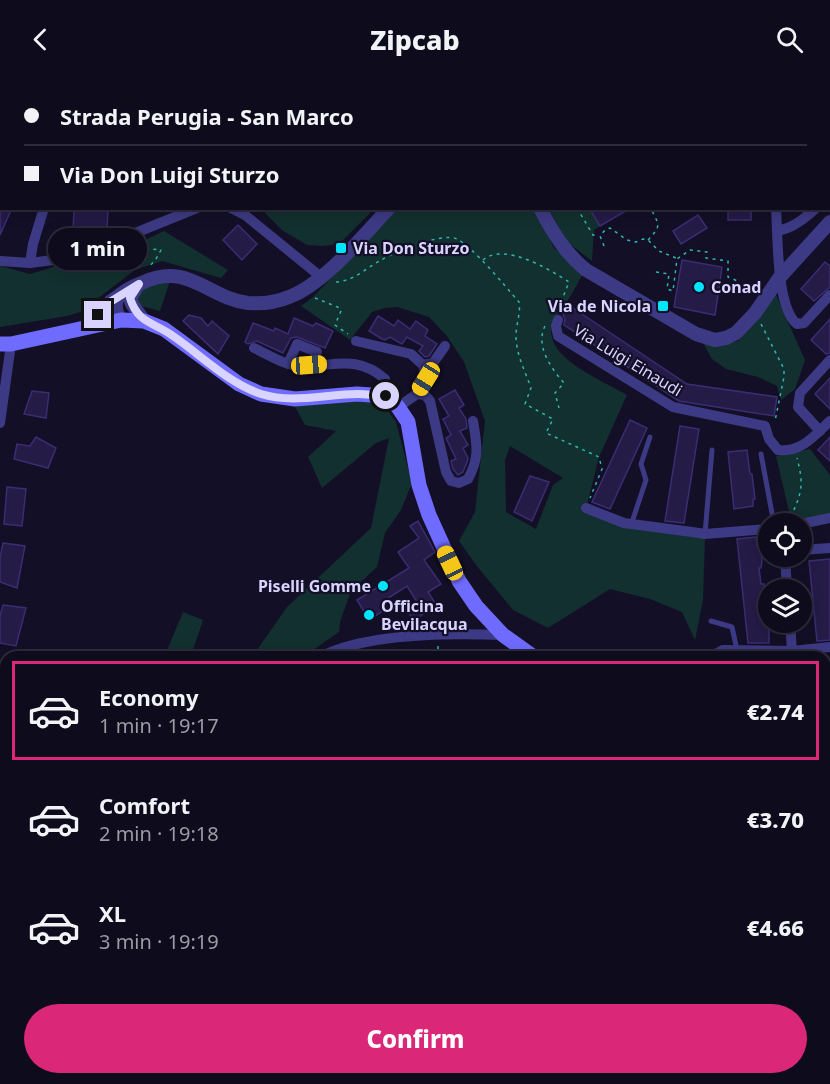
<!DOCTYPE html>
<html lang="en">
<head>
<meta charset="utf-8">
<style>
	body { margin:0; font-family:"Noto Sans",sans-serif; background:#1c1929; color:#f1f3f6; height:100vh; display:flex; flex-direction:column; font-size:22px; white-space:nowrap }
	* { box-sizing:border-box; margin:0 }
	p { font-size:20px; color:#9b9ba3 }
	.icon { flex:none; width:33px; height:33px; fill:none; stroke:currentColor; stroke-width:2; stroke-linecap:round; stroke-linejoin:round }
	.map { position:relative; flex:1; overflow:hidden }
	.side { position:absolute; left:0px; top:573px; width:831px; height:434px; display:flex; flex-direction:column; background:#0e0b1c; border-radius:18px 18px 0 0; box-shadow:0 3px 15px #0003,0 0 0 2px #2e2b3b }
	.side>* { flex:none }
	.hud { position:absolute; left:0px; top:0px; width:831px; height:132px; box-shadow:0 3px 15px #0003,0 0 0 2px #2e2b3b; display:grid; align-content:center; height:132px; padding:0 24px; background:#0e0b1c }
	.tools { position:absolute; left:758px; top:435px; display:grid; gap:12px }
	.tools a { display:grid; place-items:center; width:54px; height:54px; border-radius:50%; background:#0e0b1c; box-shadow:0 3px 15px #0003,0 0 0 2px #2e2b3b; font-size:30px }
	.end { position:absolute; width:27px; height:27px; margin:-14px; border:8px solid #d9d4ff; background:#111; box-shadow:0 0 0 3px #111 }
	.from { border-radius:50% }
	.bubble { position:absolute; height:42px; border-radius:21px; background:#0e0b1c; box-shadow:0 3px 15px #0003,0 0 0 2px #2e2b3b; font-size:20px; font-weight:800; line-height:42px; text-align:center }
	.car { position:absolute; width:18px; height:36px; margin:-18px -9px; border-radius:8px; box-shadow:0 0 4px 2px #0007; background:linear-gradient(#f5c518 24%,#345 0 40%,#f5c518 0 76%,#345 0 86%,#f5c518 0) }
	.hud b { display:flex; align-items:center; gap:21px; height:57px; font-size:22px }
	.hud b+b { border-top:2px solid #2e2b3b }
	.hud i { width:15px; height:15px; background:#f1f3f6 }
	ul { padding:10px 0 0; list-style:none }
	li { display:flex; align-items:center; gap:18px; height:99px; margin:0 12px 9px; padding:0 12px; border:3px solid transparent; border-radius:0px }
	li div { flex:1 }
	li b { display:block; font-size:22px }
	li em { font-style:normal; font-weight:800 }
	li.active { border-color:#db2777 }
	li>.icon { width:54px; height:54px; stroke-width:1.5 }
	.primary-button { display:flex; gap:12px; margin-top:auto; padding:12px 24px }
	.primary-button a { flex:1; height:69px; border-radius:36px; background:#db2777; color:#fff; font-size:24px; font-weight:800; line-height:69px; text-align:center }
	header { display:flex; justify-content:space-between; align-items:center; height:78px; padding:0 24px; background:#0e0b1c; font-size:27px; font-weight:800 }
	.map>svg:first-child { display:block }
</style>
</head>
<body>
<header><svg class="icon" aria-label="back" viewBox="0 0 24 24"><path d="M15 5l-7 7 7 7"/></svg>Zipcab<svg class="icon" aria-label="search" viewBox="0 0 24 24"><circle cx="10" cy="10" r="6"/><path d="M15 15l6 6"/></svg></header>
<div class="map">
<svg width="830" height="1006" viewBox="0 0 830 1006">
	<rect width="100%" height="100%" fill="#130f26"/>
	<g fill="#12302f" fill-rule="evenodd">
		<path d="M 283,0 L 609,0 L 283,1 Z"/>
		<path d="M 265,131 L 265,130 L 374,131 L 339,166 L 323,168 L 307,167 L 282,152 L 265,135 Z"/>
		<path d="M 397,131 L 534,131 L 554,170 L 584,193 C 579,203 574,213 568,222 C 564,230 556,237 553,245 C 540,279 605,303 627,317 L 599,379 L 585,435 L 705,459 L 703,522 L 695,562 L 682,534 L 650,521 L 610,511 L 548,550 L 513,532 L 476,487 L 459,463 L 475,434 L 485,343 L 464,284 L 447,258 L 429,239 L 397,229 L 385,230 L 372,234 L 350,262 L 301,228 L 313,219 ZM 510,368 L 563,400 L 553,407 L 536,451 L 506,434 L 505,382 Z"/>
		<path d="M 549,131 L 589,131 L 600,148 L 594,152 L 592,183 L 566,163 Z"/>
		<path d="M 164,153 L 228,192 L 221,200 L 162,183 L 135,192 L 80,234 L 67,238 L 0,249 L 0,188 L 30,196 L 147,161 Z"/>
		<path d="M 170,203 L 160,233 L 138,227 L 137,219 L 143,209 Z"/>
		<path d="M 776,217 L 805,282 L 795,311 L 781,322 L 777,308 L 758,299 L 726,291 L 712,281 L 703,265 L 721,267 L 738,263 Z"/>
		<path d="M 365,322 L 388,333 L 396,344 L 412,405 L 401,432 L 385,455 L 377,489 L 351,513 L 340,544 L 339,554 L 303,579 L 252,579 L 287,529 L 371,450 L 389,360 L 376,365 L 322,410 L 308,379 L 336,353 L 305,347 L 294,327 Z"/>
		<path d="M 810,371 L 830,397 L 830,436 L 823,439 L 791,442 L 776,378 Z"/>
		<path d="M 183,534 L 203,542 L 192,575 L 194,579 L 168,579 L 168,570 Z"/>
		<path d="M 830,648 L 830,783 L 825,711 L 825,651 Z"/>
		<path d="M 6,822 L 6,1000 L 137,1001 L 135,1006 L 0,1006 L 0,829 Z"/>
		<path d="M 523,1001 L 661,1000 L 666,1003 L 667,1006 L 518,1006 Z"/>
	</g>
	<g fill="#241b47" stroke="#3b2d73" stroke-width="1.5">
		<path d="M 0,130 L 12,130 L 0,157 Z"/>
		<path d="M 74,130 L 108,130 L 107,154 L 73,154 Z"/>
		<path d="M 589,130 L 631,130 L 600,148 Z"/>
		<rect x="728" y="130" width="23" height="12"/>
		<path d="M 698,137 L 707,150 L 681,166 L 673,153 Z"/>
		<path d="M 238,147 L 257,166 L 242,182 L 223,162 Z"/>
		<path d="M 682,182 L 722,189 L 715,237 L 674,229 Z"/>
		<path d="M 825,184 L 830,188 L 830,209 L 814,223 L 801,211 Z"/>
		<path d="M 570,228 L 687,306 L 777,319 L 774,338 L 679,323 L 564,247 L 565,241 L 563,237 Z"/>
		<path d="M 189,237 L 201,240 L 208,248 L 212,243 L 229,258 L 218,276 L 183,243 Z"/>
		<path d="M 378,238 L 394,248 L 398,242 L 410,251 L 416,243 L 428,252 L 425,258 L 437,266 L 429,278 L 425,279 L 419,273 L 423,268 L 407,259 L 402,266 L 390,259 L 385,262 L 382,261 L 369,253 Z"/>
		<path d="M 294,240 L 313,248 L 316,245 L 333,253 L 325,270 L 297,259 L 291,260 L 283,275 L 257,263 L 248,266 L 245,264 L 253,245 L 274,253 L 275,250 L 288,256 Z"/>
		<path d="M 830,241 L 830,275 L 826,276 L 811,262 Z"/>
		<path d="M 830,300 L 830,331 L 815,316 Z"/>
		<path d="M 455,312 L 464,327 L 459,330 L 466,341 L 467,350 L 460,353 L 468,367 L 463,370 L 468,380 L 467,384 L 463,394 L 458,397 L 453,391 L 451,383 L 456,381 L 446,360 L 451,357 L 443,341 L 449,338 L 439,321 Z"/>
		<path d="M 32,313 L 49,315 L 46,340 L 24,336 Z"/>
		<path d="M 630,342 L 647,350 L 610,431 L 592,424 Z"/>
		<path d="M 680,348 L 699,351 L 684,445 L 665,443 Z"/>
		<path d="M 36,359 L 56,370 L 48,390 L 14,381 L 17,366 L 30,368 Z"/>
		<path d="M 830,359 L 830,383 L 818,372 Z"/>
		<path d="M 747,372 L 750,396 L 752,396 L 755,421 L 753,421 L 753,428 L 734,431 L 728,374 Z"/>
		<path d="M 530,398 L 549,404 L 532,443 L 514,434 Z"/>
		<path d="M 7,409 L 26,411 L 22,448 L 4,446 Z"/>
		<path d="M 418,443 L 435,474 L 424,482 L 441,506 L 428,514 L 436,526 L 414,543 L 406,531 L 417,524 L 407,508 L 382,524 L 386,531 L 369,542 L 357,522 L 409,490 L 398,474 L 419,460 L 410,448 Z"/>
		<path d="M 756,459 L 757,468 L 760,467 L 762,482 L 761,490 L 759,490 L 761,506 L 764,506 L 766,520 L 764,521 L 766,543 L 769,544 L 769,565 L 748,565 L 737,461 Z"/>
		<path d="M 3,465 L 25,468 L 17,510 L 0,504 L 0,480 Z"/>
		<path d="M 830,481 L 830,562 L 817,563 L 809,483 Z"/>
		<path d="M 3,527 L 26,530 L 16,568 L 0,565 L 0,538 Z"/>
	</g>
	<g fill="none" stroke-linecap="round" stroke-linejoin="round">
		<g stroke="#2fb8b0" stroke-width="1.5" stroke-dasharray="3 4.5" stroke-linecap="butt">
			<path d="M 44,0 L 47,2"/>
			<path d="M 498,0 L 501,2"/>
			<path d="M 767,0 L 768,2"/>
			<path d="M 181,2 L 187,0"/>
			<path d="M 577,130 L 593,157 L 599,158"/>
			<path d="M 648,162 C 661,148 660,148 651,131"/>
			<path d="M 604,168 L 600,158 L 605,152 L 610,150 L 627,162 L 636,164 L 643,161 L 648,162 L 659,173 L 676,180"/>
			<path d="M 131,169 L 161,172 L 156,181 L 148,190"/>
			<path d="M 483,182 C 504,164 549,191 569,204 L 558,232"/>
			<path d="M 656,194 L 669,196 L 667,211 L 673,213 L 677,181 L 690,172 L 707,174 L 706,180 L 728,183 L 728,199 L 740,204"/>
			<path d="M 336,204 C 354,203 366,190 381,182 C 395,174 442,154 457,161 C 473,169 506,209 519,224 C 521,235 516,246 516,258 C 516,276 525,293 531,310 L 525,326 L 553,341 L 546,355 L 599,379 L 602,391 L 590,420"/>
			<path d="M 315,220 L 340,230 L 341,233 L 335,247 L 348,256"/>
			<path d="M 761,246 L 784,291 L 784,299 L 775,343"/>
			<path d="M 545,248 C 535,268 551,290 564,305 L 555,315 L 559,330"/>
			<path d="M 795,439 L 793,434 C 803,412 803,403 797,380"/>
			<path d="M 438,568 L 438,579"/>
			<path d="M 5,945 L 6,943"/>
			<path d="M 144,1006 L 145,1000"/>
		</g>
		<g stroke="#3d3a85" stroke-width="5">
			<path d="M 0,92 L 2,88"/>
			<path d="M 761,376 L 774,446"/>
			<path d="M 631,447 L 646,402 L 641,386 L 650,359"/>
			<path d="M 705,456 L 712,372"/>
			<path d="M 711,543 L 732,549 L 737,572"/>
			<path d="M 825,799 L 830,795"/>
		</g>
		<path stroke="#3d3a85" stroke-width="8" d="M 826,647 L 830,664"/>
		<g stroke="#3d3a85" stroke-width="10">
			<path d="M 635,0 L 636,2"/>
			<path d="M 814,0 L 814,2"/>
			<path d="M 213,2 L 213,0"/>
			<path d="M 268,2 L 268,0"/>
			<path d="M 0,44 L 2,41"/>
			<path d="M 231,130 L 245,137 L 321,199"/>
			<path d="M 776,130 C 778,158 776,229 797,246 L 804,245 L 830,217"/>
			<path d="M 777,153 C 793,150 804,141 816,130"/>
			<path d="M 0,183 L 30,185 L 76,179 L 197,130"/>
			<path d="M 30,185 L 33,166 L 44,130"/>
			<path d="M 558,242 L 556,248 L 558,258 L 673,329 L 765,348 L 769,361 L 778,372 C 801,375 814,358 830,343"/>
			<path d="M 356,263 L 411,276 L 423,287 L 426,301 L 417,316 L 398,329"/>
			<path d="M 254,270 C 265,275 277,283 289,286 C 325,294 352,272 385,301 L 385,318"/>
			<path d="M 288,286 L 297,266 L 317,274"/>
			<path d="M 423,287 L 433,285 L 445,268"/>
			<path d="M 417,316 L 425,317 L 430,323 L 446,394 L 451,403 L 459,405 L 468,401 C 480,379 477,367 473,343"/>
			<path d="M 0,345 L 11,266"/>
			<path d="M 820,353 L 798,329 L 800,315 L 830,282"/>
			<path d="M 586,430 L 624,445 L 692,454 L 705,456 L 768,451"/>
			<path d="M 801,446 L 830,440"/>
			<path d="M 801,472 L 830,470"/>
			<path d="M 785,478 L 787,512"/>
			<path d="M 790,544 L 792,573"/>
			<path d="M 320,579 C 366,555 450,555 503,557"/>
			<path d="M 710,579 L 723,572 L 792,573 L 830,569"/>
			<path d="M 825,917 L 830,928"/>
			<path d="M 176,1000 L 183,1006"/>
			<path d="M 389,1000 L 400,1003 L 423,1000"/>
		</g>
		<g stroke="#3d3a85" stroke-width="14">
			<path d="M 540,130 C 553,155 565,175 586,192 L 696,256 L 715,262 L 726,260 L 736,255 L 755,235 L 780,199 L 830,144"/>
			<path d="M 138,207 L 130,220 L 132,226 L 144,243"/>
			<path d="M 121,242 C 116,235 113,225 120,217 C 126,211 136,207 144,204 C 188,184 208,220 248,225 C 261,226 277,224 289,219 C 324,206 363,158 389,130"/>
			<path d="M 91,248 L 110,224 L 120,217"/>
		</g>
		<g stroke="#6f6bff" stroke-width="15">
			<path d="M 0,266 L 11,266 L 121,242 L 144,243 L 164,251 L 239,306 L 261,316 L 295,321 L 357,316 L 385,318 L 398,329 L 408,344 L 419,407 L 429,437 L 459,503 L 476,528 L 503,557 L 534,579"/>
			<path d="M 825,600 L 830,603"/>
			<path d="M 825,638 L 830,634"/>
			<path d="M 825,826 L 830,847"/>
		</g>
	</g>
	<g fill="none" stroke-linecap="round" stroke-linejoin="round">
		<path stroke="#d9d4ff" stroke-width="8" d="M 98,237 L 110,224 L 139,206 L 130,220 C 138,246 154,244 173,258 C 201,277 228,305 261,316 C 293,326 326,316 358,316 C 367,316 376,318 386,318"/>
	</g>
	<g fill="#00e5ff" stroke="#130f26" stroke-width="2">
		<rect x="335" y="164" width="12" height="12" rx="3"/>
		<circle cx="699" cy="209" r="6"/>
		<rect x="657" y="222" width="12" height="12" rx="3"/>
		<circle cx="383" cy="508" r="6"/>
		<circle cx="369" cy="537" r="6"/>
	</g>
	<g text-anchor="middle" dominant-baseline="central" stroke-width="4.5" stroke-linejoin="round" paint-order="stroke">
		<g font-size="16" font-weight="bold" fill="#d9d4ff" stroke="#130f26" text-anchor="start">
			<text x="353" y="170">Via Don Sturzo</text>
			<text x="711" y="209">Conad</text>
			<text x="651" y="228" text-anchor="end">Via de Nicola</text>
			<text x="371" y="508" text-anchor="end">Piselli Gomme</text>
			<text x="381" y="528">Officina<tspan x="381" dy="18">Bevilacqua</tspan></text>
		</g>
		<g font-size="16" fill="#d9d4ff" stroke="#130f26">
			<text transform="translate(628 282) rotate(31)">Via Luigi Einaudi</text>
		</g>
	</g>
</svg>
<div class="tools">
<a><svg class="icon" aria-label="locate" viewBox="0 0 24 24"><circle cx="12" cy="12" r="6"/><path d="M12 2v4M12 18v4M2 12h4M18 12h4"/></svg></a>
<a><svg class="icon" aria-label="layers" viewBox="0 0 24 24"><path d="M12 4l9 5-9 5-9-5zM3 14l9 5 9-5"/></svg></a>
</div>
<i class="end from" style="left:386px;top:318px"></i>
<i class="end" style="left:98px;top:237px"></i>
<div class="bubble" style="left:48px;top:150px;width:99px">1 min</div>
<i class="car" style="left:309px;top:287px;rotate:86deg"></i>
<i class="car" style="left:426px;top:301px;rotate:212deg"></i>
<i class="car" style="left:450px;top:485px;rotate:335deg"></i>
<div class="hud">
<b><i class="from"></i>Strada Perugia - San Marco</b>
<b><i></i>Via Don Luigi Sturzo</b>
</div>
<section class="side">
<ul>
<li class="active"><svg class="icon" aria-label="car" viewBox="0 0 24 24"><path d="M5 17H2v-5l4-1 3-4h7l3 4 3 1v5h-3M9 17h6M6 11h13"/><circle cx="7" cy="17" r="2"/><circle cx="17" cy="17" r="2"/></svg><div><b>Economy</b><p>1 min · 19:17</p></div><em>€2.74</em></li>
<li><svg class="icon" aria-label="car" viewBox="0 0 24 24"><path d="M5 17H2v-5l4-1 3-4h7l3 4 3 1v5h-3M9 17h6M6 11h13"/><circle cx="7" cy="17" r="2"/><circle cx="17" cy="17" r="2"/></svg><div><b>Comfort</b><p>2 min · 19:18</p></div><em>€3.70</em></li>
<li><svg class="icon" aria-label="car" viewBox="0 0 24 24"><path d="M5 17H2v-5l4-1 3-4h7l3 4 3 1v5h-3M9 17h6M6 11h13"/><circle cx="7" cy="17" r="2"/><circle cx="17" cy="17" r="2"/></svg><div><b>XL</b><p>3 min · 19:19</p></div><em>€4.66</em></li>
</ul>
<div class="primary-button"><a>Confirm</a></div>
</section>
</div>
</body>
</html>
